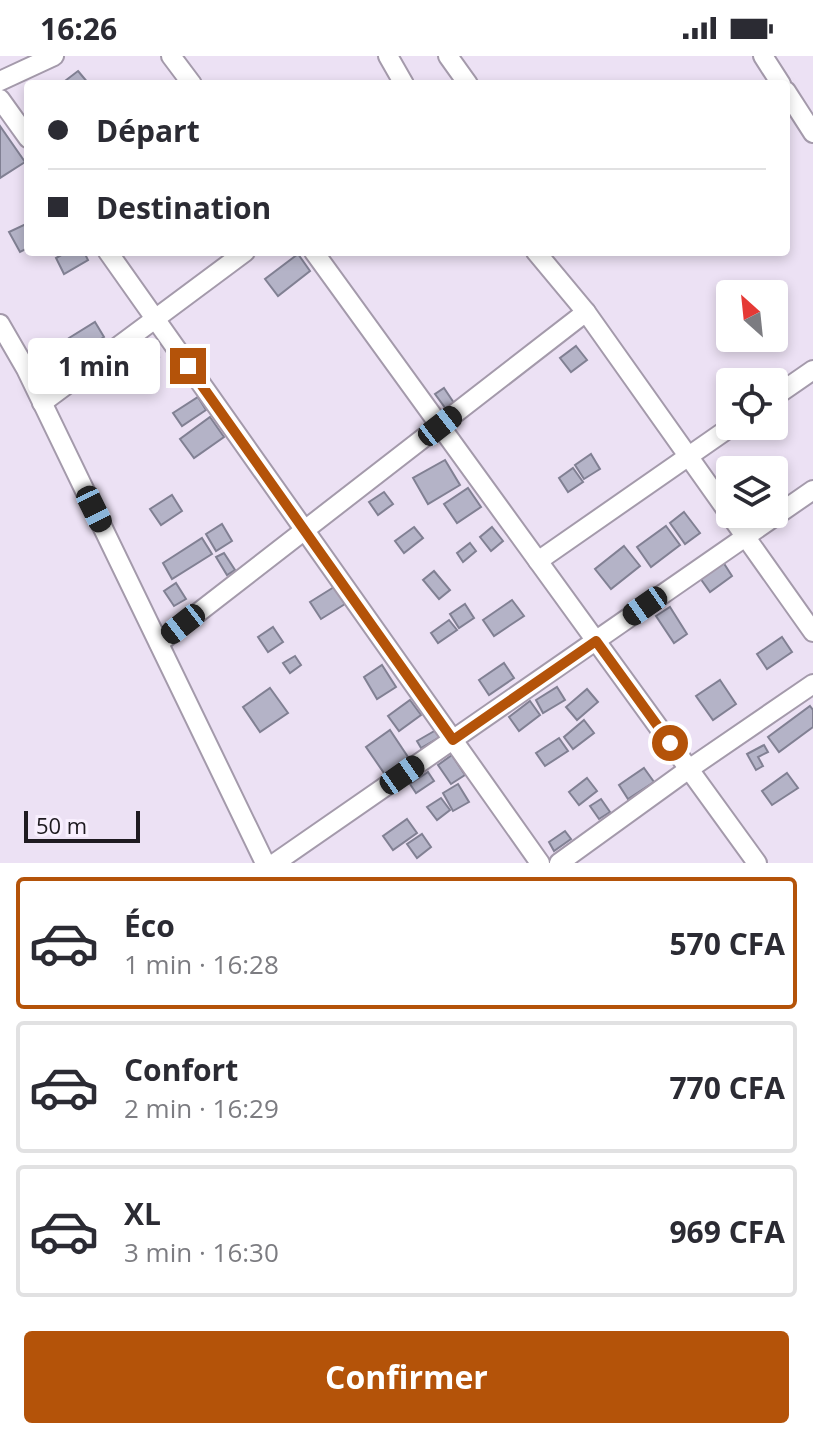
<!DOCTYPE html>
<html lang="fr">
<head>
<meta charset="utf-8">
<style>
	body { margin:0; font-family:"Open Sans",sans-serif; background:#f7f7f7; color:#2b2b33; height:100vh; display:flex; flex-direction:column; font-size:30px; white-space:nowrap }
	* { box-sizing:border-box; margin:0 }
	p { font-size:26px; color:#7c7c81 }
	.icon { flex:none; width:44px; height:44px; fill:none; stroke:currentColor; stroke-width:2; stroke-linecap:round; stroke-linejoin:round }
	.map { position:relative; height:807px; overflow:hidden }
	.panel { display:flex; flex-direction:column; background:#fff; flex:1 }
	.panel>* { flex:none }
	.hud { position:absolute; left:24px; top:24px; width:766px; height:176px; border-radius:8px; box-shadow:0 4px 12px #0003; display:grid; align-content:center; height:176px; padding:0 24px; background:#fff }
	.needle { width:52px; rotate:333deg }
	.buttons { position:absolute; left:716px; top:224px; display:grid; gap:16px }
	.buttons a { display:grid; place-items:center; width:72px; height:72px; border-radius:8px; background:#fff; box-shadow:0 4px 12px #0003; font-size:40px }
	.scale { position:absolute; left:24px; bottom:20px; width:116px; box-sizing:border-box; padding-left:8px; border:4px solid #1e1a20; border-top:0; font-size:22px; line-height:28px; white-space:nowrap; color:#1e1a20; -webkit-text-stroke:6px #f8effe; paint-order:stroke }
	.end { position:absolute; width:36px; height:36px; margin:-18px; border:10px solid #b45309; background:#fff; box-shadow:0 0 0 4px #fff }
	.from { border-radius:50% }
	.bubble { position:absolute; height:56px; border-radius:8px; background:#fff; box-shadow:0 4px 12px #0003; font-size:26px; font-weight:700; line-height:56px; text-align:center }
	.car { position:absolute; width:24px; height:48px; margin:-24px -12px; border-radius:10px; box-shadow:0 0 6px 2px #0007; background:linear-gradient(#222 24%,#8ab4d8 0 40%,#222 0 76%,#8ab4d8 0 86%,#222 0) }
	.hud b { display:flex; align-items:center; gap:28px; height:76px; font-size:30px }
	.hud b+b { border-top:2px solid #e1e1e2 }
	.hud i { width:20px; height:20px; background:#2b2b33 }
	ul { padding:14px 0 0; list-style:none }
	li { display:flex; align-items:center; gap:24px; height:132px; margin:0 16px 12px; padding:0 8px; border:4px solid #e1e1e2; border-radius:8px }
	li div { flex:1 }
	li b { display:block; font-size:30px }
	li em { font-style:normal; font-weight:700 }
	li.active { border-color:#b45309 }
	li>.icon { width:72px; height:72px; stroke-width:1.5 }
	.action { display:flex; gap:16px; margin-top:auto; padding:16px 24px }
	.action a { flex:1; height:92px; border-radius:8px; background:#b45309; color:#fff; font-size:32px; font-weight:700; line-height:92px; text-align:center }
	.status { display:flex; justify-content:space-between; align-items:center; height:56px; padding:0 40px; background:#fff; direction:ltr }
	.status svg { height:22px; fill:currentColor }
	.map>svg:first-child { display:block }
</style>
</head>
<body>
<div class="status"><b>16:26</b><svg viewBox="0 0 49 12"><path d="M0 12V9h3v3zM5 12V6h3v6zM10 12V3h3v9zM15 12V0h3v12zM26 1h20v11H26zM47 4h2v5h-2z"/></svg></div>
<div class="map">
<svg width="813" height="807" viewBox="0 0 813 807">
	<rect width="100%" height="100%" fill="#ece1f4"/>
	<g fill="#b4b3c7" stroke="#818093" stroke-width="2">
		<path d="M 78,15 L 89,28 L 61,28 Z"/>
		<path d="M 0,70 L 25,106 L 0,122 Z"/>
		<path d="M 28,167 L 28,192 L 20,196 L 9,176 Z"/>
		<path d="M 67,196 L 84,196 L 88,204 L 64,218 L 56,202 Z"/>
		<path d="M 298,198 L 310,215 L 278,240 L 265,223 Z"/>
		<path d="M 95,266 L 104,281 L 79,297 L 69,282 Z"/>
		<path d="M 151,288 L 159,301 L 131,318 L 123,306 Z"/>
		<path d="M 576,290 L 587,304 L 571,316 L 560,302 Z"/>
		<path d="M 444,332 L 454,347 L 446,353 L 435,338 Z"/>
		<path d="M 198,341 L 206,354 L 182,370 L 173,357 Z"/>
		<path d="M 210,361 L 224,381 L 194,402 L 180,383 Z"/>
		<path d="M 591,398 L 600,413 L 584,423 L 575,409 Z"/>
		<path d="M 445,404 L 460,429 L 428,448 L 413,422 Z"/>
		<path d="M 573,412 L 583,426 L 568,436 L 559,422 Z"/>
		<path d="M 468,432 L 481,451 L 457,467 L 444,448 Z"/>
		<path d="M 384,436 L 393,448 L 378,459 L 369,446 Z"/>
		<path d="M 172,439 L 182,455 L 161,469 L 150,453 Z"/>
		<path d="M 684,456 L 700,477 L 685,488 L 670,467 Z"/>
		<path d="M 222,468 L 232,485 L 216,495 L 206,478 Z"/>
		<path d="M 666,470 L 680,489 L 651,511 L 637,491 Z"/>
		<path d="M 414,471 L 423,482 L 404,497 L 395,485 Z"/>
		<path d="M 492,471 L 503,485 L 491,495 L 480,481 Z"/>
		<path d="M 202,482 L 212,498 L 172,523 L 163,507 Z"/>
		<path d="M 470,487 L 476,495 L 463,506 L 457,497 Z"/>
		<path d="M 624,490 L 640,510 L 611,533 L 595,513 Z"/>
		<path d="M 224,497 L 235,514 L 227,519 L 216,501 Z"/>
		<path d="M 723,506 L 732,520 L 710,536 L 700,522 Z"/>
		<path d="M 434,515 L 450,534 L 439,543 L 423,524 Z"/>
		<path d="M 176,527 L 186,543 L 174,550 L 164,535 Z"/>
		<path d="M 334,531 L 345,548 L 321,563 L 310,546 Z"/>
		<path d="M 512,544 L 524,560 L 494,580 L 483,564 Z"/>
		<path d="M 465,548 L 474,562 L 459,572 L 450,558 Z"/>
		<path d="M 670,551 L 687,578 L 674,587 L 656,560 Z"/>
		<path d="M 449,564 L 457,574 L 438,587 L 431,577 Z"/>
		<path d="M 273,571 L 283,586 L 268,596 L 258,581 Z"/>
		<path d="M 782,581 L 792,596 L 767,613 L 757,598 Z"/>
		<path d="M 295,600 L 301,609 L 290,617 L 283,607 Z"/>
		<path d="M 504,607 L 514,622 L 489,639 L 479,624 Z"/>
		<path d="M 382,609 L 396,631 L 377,643 L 364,621 Z"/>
		<path d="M 720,624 L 736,648 L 713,664 L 696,640 Z"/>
		<path d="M 557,631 L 565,644 L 543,657 L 536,644 Z"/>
		<path d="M 270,632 L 288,657 L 260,676 L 243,651 Z"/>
		<path d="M 587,633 L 598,646 L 577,664 L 566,651 Z"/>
		<path d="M 410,644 L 421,659 L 399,675 L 388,660 Z"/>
		<path d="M 530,645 L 540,659 L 519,675 L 509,661 Z"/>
		<path d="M 810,650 L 813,654 L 813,671 L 779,696 L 768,681 Z"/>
		<path d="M 584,664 L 594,677 L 573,693 L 564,681 Z"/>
		<path d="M 390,674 L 410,704 L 386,720 L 366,691 Z"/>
		<path d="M 436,674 L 440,681 L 421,692 L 417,685 Z"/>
		<path d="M 559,682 L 568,695 L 545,710 L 536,697 Z"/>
		<path d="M 764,689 L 768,696 L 758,701 L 763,710 L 756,714 L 747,698 Z"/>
		<path d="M 452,699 L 465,719 L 451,728 L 438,709 Z"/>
		<path d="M 644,712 L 654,726 L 628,743 L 619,729 Z"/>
		<path d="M 428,716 L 434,725 L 416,737 L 410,728 Z"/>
		<path d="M 787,717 L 798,732 L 772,749 L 762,735 Z"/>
		<path d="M 587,722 L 597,735 L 579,749 L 569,736 Z"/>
		<path d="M 458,728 L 469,746 L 453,755 L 443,737 Z"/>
		<path d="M 441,742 L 450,754 L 437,764 L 427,751 Z"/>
		<path d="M 601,743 L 610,756 L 599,763 L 590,750 Z"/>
		<path d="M 407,763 L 417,777 L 393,794 L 383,780 Z"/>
		<path d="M 565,775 L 571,783 L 554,795 L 549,786 Z"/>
		<path d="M 422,778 L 431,791 L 417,802 L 407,788 Z"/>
	</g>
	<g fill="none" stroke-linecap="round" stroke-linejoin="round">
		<defs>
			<g id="street">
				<path d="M 171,0 L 192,28"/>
				<path d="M 388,0 L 404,28"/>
				<path d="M 448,0 L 468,28"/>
				<path d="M 763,0 L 781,28"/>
				<path d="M 0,25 L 54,0"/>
				<path d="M 786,35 L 813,77"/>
				<path d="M 0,43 L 28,82"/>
				<path d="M 108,196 L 540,807"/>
				<path d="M 314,196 L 757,807"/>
				<path d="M 536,196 L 586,256 L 813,576"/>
				<path d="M 0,268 L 26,313 L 265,807"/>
				<path d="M 774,341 L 813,314"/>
				<path d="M 42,347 L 245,196"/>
				<path d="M 538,505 L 732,370"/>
				<path d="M 159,587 L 586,256"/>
				<path d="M 275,807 L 813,434"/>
				<path d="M 559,807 L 689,713 L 813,628"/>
			</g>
		</defs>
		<use href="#street" stroke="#a49aab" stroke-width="22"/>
		<use href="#street" stroke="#fff" stroke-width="18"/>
	</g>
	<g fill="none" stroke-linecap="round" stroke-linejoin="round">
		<path stroke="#b45309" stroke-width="10" d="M 188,310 L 453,684 L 596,585 L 670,687"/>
	</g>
</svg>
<div class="buttons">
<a><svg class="needle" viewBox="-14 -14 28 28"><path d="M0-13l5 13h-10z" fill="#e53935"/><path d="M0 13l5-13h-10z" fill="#7c7c81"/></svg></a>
<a><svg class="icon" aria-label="locate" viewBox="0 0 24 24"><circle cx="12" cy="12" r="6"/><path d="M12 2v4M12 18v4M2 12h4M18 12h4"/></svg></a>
<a><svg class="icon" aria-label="layers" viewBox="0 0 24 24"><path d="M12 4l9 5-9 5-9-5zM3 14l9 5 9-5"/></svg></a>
</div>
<div class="scale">50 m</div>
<i class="end from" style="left:670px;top:687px"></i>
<i class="end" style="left:188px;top:310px"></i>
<div class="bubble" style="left:28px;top:282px;width:132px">1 min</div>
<i class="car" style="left:440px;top:370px;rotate:52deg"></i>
<i class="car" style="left:94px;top:453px;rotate:154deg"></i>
<i class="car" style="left:645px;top:550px;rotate:235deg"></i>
<i class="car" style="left:183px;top:568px;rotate:232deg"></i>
<i class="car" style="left:402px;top:719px;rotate:55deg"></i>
<div class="hud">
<b><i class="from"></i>Départ</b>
<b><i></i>Destination</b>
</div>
</div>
<section class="panel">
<ul>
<li class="active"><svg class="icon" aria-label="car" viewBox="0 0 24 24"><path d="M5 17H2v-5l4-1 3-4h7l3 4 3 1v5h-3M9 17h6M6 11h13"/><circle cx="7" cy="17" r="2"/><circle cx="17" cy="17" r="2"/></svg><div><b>Éco</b><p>1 min · 16:28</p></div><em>570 CFA</em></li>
<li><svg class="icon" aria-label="car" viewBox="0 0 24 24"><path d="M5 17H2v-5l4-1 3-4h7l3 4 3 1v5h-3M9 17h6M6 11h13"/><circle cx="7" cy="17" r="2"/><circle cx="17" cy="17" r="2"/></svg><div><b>Confort</b><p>2 min · 16:29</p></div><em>770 CFA</em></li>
<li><svg class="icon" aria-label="car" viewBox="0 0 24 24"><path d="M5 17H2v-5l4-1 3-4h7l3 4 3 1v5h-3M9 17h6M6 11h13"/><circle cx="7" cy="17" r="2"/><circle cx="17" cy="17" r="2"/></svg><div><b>XL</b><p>3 min · 16:30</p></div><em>969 CFA</em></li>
</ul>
<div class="action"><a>Confirmer</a></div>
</section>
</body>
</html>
